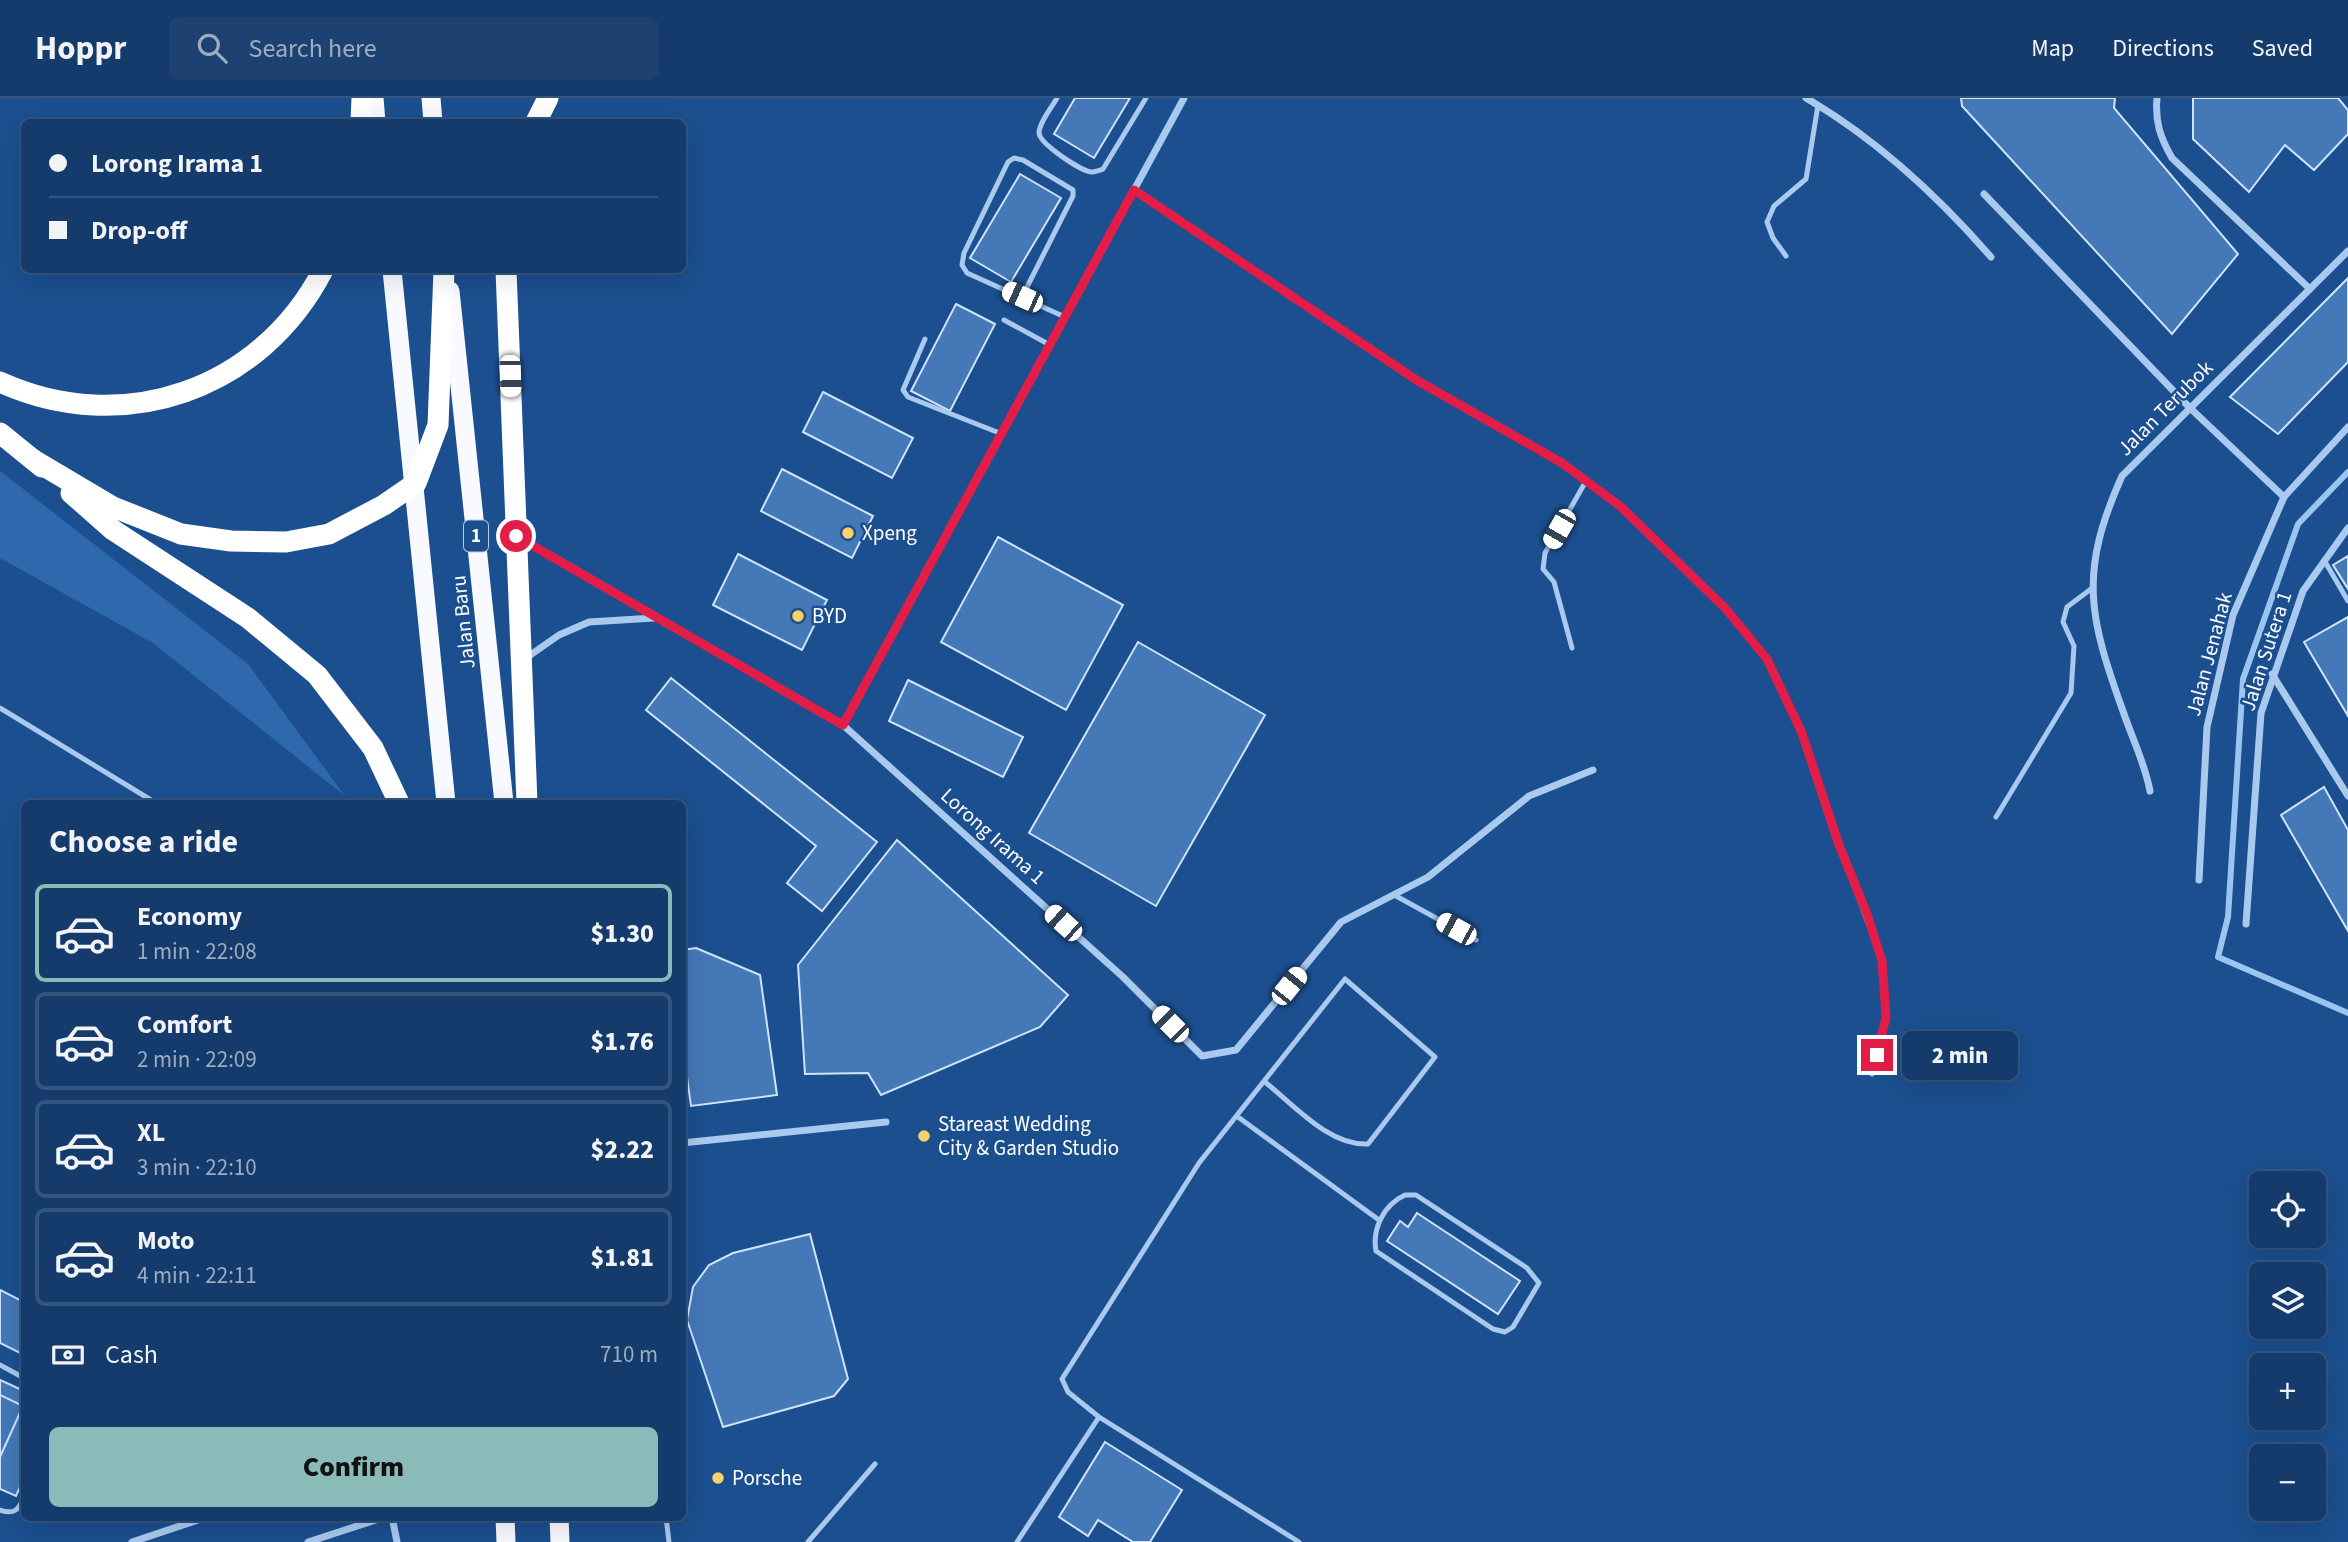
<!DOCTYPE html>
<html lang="en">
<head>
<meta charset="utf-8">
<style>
	body { margin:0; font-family:"Source Sans 3",sans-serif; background:#1d4271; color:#f1f3f6; height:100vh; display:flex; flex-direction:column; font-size:26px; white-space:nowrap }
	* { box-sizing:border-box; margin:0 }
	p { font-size:23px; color:#9dadc1 }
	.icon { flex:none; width:38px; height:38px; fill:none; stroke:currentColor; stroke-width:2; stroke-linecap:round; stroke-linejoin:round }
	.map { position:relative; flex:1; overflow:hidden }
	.sheet { position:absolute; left:21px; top:702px; width:665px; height:721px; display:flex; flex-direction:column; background:#143b6b; border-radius:10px; box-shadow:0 7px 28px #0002,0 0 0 2px #33557e }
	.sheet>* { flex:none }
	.guide { position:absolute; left:21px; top:21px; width:665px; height:154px; border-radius:10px; box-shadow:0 7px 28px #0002,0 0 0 2px #33557e; display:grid; align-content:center; height:154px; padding:0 28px; background:#143b6b }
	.fabs { position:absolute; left:2249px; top:1073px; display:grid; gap:14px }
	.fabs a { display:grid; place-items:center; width:77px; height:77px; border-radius:10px; background:#143b6b; box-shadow:0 7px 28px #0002,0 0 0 2px #33557e; font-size:35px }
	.end { position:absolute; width:32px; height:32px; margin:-16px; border:9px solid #e11d48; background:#fff; box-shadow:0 0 0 4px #fff }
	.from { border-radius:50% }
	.bubble { position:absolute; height:49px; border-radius:10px; background:#143b6b; box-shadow:0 7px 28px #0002,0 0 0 2px #33557e; font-size:23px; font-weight:800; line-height:49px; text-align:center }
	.car { position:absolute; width:21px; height:42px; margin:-21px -10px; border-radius:9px; box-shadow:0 0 5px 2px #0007; background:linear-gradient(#fff 24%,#345 0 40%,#fff 0 76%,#345 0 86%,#fff 0) }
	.guide b { display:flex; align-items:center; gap:24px; height:66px; font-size:26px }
	.guide b+b { border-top:2px solid #33557e }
	.guide i { width:18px; height:18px; background:#f1f3f6 }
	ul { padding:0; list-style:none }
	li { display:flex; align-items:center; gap:21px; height:98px; margin:0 14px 10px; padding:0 14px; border:4px solid #33557e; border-radius:10px }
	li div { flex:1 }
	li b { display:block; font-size:26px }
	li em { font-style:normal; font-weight:800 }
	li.on { border-color:#8bbbb9 }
	li>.icon { width:63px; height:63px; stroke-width:1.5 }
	h2 { padding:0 28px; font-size:32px; line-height:84px }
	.pay { display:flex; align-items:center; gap:18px; height:77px; padding:0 28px; font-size:26px }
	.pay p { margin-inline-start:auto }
	.cta { display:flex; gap:14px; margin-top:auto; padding:14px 28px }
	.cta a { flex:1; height:80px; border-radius:10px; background:#8bbbb9; color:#111; font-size:28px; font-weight:800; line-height:80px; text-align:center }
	header { display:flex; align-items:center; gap:42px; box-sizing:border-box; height:98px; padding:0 35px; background:#143b6b; border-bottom:2px solid #33557e }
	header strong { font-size:33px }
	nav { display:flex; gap:38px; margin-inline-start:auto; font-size:24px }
	.search { width:490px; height:63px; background:#1d4271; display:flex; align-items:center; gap:18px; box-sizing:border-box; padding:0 24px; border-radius:10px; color:#9dadc1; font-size:26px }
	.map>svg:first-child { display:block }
</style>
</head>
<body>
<header>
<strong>Hoppr</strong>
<div class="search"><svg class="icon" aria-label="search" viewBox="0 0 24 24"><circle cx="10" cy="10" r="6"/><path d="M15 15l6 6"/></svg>Search here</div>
<nav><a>Map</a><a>Directions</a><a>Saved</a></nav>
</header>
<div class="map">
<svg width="2348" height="1444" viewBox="0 0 2348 1444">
	<rect width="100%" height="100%" fill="#1b4f8f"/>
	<path fill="#2e69ad" d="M 0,373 L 248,566 L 345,698 L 153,545 L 0,460 Z"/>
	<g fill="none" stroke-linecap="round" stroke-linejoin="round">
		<path stroke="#9cc4f0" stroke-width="6" d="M 2348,374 L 2298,426 L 2243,581 L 2228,819 L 2218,859 L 2348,915"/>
	</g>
	<g fill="#4478b7" stroke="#cfe3fa" stroke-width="2">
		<path d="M 1075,0 L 1130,0 L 1094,60 L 1054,36 Z"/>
		<path d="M 1961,0 L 2115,0 L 2114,10 L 2238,156 L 2172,236 L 1962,8 Z"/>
		<path d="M 2193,0 L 2338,0 L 2348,12 L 2348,36 L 2314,72 L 2285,47 L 2249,94 L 2193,41 Z"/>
		<path d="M 1020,76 L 1061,100 L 1011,184 L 970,160 Z"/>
		<path d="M 2348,180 L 2348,264 L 2278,336 L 2230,299 Z"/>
		<path d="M 956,206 L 995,226 L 950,313 L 911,293 Z"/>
		<path d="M 823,294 L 913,340 L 892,380 L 803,334 Z"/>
		<path d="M 782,371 L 873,418 L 852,460 L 761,413 Z"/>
		<path d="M 998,439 L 1123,507 L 1066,612 L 941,544 Z"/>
		<path d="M 738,456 L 827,502 L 802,552 L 713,507 Z"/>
		<path d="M 2348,458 L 2348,491 L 2333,467 Z"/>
		<path d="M 2348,519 L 2348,618 L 2304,544 Z"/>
		<path d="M 1138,544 L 1265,617 L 1156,808 L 1029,735 Z"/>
		<path d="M 671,580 L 877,744 L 822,813 L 787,785 L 816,748 L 646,612 Z"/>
		<path d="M 908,582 L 1023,639 L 1003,679 L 889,623 Z"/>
		<path d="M 2324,689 L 2348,732 L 2348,833 L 2281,717 Z"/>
		<path d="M 897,742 L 1068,897 L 1040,929 L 881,997 L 868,975 L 805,976 L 798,867 Z"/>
		<path d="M 696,850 L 760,877 L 777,997 L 691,1008 L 682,943 L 682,852 Z"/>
		<path d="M 1417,1115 L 1520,1183 L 1498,1216 L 1387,1143 L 1400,1123 L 1408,1129 Z"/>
		<path d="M 810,1136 L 848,1281 L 834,1298 L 723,1329 L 687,1222 L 693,1189 L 709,1167 L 733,1155 Z"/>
		<path d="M 0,1192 L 24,1204 L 24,1257 L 0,1245 Z"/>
		<path d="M 0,1282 L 24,1293 L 24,1380 L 16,1398 L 0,1391 Z"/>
		<path d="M 0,1297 L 23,1308 L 0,1359 Z"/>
		<path d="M 1105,1344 L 1182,1392 L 1150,1444 L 1133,1444 L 1098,1422 L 1088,1438 L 1059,1419 Z"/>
	</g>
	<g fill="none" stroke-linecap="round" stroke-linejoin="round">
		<g stroke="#a9c9ee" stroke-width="5">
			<path d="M 1057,0 C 1052,9 1039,25 1039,35 C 1040,46 1082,74 1092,74 C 1094,74 1101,72 1103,71 L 1146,0"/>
			<path d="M 1134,92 L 1418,283 L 1562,365 L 1586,383 L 1620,408 L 1725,510 L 1767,561 L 1803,635 L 1839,747 L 1882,863 L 1886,919 L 1872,976"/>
			<path d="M 1786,158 L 1773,140 L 1767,124 L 1774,108 L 1806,81 L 1818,7"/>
			<path d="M 1022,199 L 1073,98 L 1073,92 L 1023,62 L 1014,60 L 1008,64 L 964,155 L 962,167 L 967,175 L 1065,219"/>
			<path d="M 1004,222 L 1050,247"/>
			<path d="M 925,241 L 903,292 L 908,299 L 1002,336"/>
			<path d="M 2324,462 L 2348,503"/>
			<path d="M 1572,550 L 1554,484 L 1543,471 L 1545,455 L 1586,383"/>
			<path d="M 0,610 L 156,705"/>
			<path d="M 1996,719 L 2071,595 L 2074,548 L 2063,524 L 2067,509 L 2091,491"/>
			<path d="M 1396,798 L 1476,842"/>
			<path d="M 1265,984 C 1294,1007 1329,1048 1368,1046 L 1435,959 L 1345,881 L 1199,1065 L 1062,1281 L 1068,1294 L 1099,1319 L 1299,1444"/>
			<path d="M 1238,1019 L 1379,1122"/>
			<path d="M 1405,1097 L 1416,1097 L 1527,1170 L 1539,1185 L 1513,1229 L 1505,1234 L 1493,1231 L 1376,1153 C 1372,1132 1383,1107 1405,1097 Z"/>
			<path d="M 0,1267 L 24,1280"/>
			<path d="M 0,1412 C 14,1417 19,1412 24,1399"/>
			<path d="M 666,1419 L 669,1444"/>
			<path d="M 808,1444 L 875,1366"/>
			<path d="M 1017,1444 L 1099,1319"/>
		</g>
		<g stroke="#a9c9ee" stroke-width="7">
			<path d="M 1806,0 C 1878,42 1937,97 1991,159"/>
			<path d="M 2157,0 C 2155,24 2160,39 2172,60 L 2310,191"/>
			<path d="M 1984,96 L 2189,309 L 2284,399"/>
			<path d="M 521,440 L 843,627 L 1123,879 L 1202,958 L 1236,952 L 1341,824 L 1428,779 L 1529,698 L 1593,672"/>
			<path d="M 526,560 L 559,537 L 589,524 L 654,520"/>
			<path d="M 2272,576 L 2348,698"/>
			<path d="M 843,627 L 1184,0"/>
			<path d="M 2150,693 C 2145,666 2133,642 2124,616 C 2089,519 2078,476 2122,378 L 2348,153"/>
			<path d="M 2199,782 L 2207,629 L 2233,517 L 2284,399 L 2348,329"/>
			<path d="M 2246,826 L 2261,615 L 2303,493 L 2348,430"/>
			<path d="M 682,1045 L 886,1024"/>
			<path d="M 392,1419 L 397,1444"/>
			<path d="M 132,1444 L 207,1419"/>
			<path d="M 308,1444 L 385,1419"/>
		</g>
		<g stroke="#f8faff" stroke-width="19">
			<path d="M 374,0 L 376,24"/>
			<path d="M 431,0 L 433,24"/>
			<path d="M 392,172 L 446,705"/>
			<path d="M 450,193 L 504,705"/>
			<path d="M 505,1419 L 506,1444"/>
			<path d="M 559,1419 L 560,1444"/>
		</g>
		<g stroke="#fff" stroke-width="21">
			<path d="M 361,24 L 362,0"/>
			<path d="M 536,24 L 548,0"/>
			<path d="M 506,172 L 527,705"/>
			<path d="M 0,284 C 123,340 261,292 323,172"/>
			<path d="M 0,335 L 42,369"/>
			<path d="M 32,361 L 113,409 L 181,436 L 231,443 L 286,444 L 329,436 L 384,407 L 416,385 L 438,327 L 444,172"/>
			<path d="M 71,395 L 113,432 L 248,520 L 317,577 L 373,650 L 399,705"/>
		</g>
	</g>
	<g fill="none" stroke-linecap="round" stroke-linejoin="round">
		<path stroke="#e11d48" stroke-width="9" d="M 516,438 L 843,627 L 1134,92 L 1418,283 L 1562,365 L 1620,408 L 1725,510 L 1767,561 L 1802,635 L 1839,747 L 1867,816 L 1882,863 L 1886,919 L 1877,957"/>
	</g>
	<g fill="#ffd166" stroke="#1b4f8f" stroke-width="2.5">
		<circle cx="848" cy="435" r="7"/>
		<circle cx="798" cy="518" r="7"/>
		<circle cx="924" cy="1038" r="7"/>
		<circle cx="718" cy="1380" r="7"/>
	</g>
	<g text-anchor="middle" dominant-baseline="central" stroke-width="5" stroke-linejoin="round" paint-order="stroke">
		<rect fill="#1b4f8f" stroke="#bbcadd" stroke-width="2" x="464" y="422.5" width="24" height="31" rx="5"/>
		<g font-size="19" font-weight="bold" fill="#fff">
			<text x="476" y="438">1</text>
		</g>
		<g font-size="21" fill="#fff" stroke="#1b4f8f">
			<text transform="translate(2165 310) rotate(-45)">Jalan Terubok</text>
			<text transform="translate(463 524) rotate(-96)">Jalan Baru</text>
			<text transform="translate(2266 553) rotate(-72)">Jalan Sutera 1</text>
			<text transform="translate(2209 556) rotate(-75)">Jalan Jenahak</text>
			<text transform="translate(993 738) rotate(42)">Lorong Irama 1</text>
		</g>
		<g font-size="21" fill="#fff" stroke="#1b4f8f" text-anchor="start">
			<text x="862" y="435">Xpeng</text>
			<text x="812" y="518">BYD</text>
			<text x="938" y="1026">Stareast Wedding<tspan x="938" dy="24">City &amp; Garden Studio</tspan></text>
			<text x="732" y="1380">Porsche</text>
		</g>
	</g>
</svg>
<div class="fabs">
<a><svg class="icon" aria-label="locate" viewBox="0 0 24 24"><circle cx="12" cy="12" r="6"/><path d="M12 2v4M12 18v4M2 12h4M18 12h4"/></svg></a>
<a><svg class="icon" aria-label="layers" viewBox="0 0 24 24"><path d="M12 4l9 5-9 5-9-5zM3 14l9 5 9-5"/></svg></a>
<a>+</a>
<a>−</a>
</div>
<i class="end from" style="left:516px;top:438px"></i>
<i class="end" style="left:1877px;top:957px"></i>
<div class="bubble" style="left:1902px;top:933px;width:116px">2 min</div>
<i class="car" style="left:1022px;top:199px;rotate:294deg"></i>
<i class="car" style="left:510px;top:278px;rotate:178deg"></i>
<i class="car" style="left:1559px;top:431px;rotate:210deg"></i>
<i class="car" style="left:1063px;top:825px;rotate:312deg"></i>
<i class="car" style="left:1456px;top:831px;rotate:299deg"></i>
<i class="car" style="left:1289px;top:888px;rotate:39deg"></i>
<i class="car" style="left:1170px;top:926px;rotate:315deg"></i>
<div class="guide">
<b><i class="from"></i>Lorong Irama 1</b>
<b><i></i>Drop-off</b>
</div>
<section class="sheet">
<h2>Choose a ride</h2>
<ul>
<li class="on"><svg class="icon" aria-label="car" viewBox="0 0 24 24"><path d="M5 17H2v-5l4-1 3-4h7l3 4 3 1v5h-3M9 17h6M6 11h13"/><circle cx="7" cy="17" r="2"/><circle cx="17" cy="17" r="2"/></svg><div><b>Economy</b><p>1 min · 22:08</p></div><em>$1.30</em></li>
<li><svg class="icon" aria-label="car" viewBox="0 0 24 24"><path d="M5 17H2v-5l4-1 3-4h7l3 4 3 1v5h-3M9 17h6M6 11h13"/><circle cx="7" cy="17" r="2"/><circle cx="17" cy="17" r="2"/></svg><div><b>Comfort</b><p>2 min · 22:09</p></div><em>$1.76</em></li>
<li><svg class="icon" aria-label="car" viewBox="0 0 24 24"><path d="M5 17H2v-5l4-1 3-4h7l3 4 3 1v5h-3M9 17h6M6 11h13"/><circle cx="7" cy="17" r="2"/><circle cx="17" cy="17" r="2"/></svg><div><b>XL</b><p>3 min · 22:10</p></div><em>$2.22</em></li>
<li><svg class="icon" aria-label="car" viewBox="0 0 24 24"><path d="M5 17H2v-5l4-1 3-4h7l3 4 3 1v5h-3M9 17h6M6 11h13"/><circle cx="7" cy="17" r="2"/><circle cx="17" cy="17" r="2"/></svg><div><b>Moto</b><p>4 min · 22:11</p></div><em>$1.81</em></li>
</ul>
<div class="pay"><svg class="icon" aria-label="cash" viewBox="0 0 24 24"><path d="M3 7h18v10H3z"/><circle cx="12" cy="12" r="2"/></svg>Cash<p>710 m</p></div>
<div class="cta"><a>Confirm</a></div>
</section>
</div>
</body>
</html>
